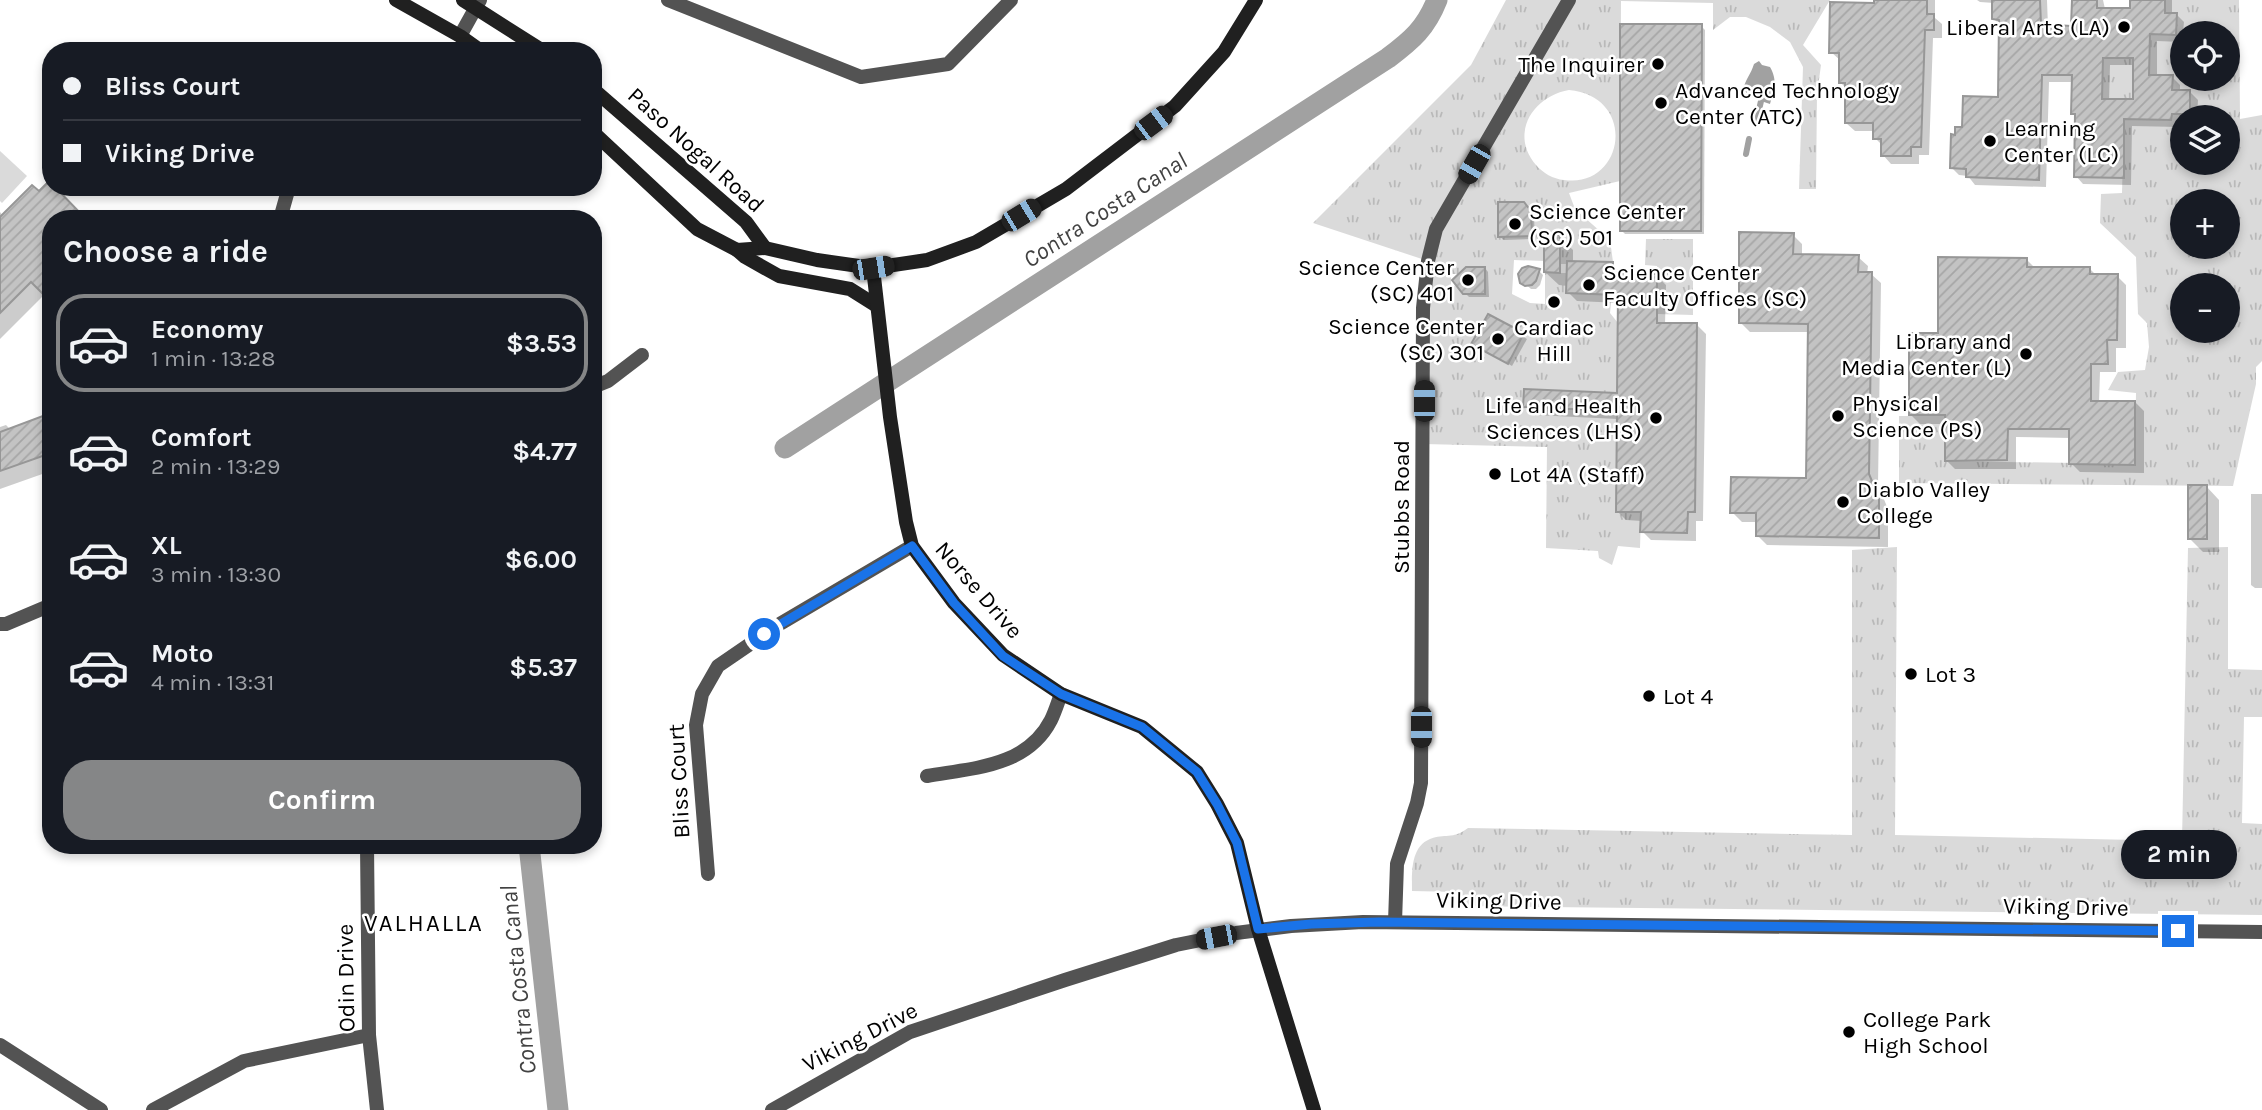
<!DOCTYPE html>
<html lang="en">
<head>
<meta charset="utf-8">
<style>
	body { margin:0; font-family:Karla,sans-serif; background:#242831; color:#f1f3f6; height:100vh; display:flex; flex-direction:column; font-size:26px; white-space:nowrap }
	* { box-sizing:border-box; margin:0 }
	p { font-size:23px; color:#9ea1a6 }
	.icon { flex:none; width:38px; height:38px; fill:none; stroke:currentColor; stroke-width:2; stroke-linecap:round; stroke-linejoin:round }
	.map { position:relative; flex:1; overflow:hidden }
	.details { position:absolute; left:42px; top:210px; width:560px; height:644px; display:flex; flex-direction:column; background:#171b24; border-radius:28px; box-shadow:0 4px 10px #0003 }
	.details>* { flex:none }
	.top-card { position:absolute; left:42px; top:42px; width:560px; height:154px; border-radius:28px; box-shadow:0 4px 10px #0003; display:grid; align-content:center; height:154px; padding:0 21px; background:#171b24 }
	.tools { position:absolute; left:2170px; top:21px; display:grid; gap:14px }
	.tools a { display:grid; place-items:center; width:70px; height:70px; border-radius:50%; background:#171b24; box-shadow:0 4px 10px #0003; font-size:35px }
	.end { position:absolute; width:32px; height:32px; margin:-16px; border:9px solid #1a73e8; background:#fff; box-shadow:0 0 0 4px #fff }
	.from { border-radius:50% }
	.bubble { position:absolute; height:49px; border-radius:24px; background:#171b24; box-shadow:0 4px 10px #0003; font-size:23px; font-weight:700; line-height:49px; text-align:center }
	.car { position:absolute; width:21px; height:42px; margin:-21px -10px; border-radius:9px; box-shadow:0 0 5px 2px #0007; background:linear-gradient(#222 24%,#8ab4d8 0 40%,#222 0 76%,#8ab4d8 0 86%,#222 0) }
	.top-card b { display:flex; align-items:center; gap:24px; height:66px; font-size:26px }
	.top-card b+b { border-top:2px solid #363941 }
	.top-card i { width:18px; height:18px; background:#f1f3f6 }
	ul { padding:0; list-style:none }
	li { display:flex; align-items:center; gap:21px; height:98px; margin:0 14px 10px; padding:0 7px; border:4px solid transparent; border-radius:28px }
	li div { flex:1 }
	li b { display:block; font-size:26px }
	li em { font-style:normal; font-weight:700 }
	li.current { border-color:#858687 }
	li>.icon { width:63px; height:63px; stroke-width:1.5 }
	h2 { padding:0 21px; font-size:32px; line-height:84px }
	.cta { display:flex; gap:14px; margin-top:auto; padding:14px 21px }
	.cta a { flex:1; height:80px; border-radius:28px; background:#858687; color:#fff; font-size:28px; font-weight:700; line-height:80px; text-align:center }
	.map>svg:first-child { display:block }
</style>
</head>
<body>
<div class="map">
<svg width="2262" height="1110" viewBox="0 0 2262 1110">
	<defs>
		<pattern id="grass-tufts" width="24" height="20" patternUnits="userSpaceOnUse" patternTransform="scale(1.75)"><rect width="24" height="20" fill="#dadada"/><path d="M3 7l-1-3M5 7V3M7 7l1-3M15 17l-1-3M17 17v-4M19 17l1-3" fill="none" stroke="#b9b9b9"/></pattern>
		<pattern id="building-hatch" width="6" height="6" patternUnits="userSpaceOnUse" patternTransform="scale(1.75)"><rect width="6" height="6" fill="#c3c3c3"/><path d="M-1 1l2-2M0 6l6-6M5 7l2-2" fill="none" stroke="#a6a6a6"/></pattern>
	</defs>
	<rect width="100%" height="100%" fill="#fff"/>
	<g fill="url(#grass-tufts)" fill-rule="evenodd">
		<path d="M 1506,0 L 1830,0 L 1803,45 L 1821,65 L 1817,94 L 1816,189 L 1799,189 L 1803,67 L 1790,42 L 1770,27 L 1746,17 L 1730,17 L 1713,30 L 1713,3 L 1621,1 L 1620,181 L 1569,193 L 1575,209 L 1610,240 L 1613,262 L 1566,261 L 1566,264 L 1561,264 L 1560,273 L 1566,273 L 1566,293 L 1612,294 L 1610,313 L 1618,323 L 1616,511 L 1641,512 L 1640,548 L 1618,546 L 1612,565 L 1599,558 L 1598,551 L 1546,548 L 1547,447 L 1424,444 L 1428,261 L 1313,223 L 1471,65 ZM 1569,90 C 1639,97 1624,189 1564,180 C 1553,179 1543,173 1536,165 C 1509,134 1533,96 1569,90 ZM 1498,202 L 1525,203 L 1531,211 L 1532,236 L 1499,237 ZM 1514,260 L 1545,261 L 1545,304 L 1530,303 L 1512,294 ZM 1467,267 L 1485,267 L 1485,293 L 1464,294 L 1457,286 L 1451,285 L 1451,274 L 1458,274 ZM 1488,314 L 1524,333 L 1508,364 L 1472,344 ZM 1524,389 L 1592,410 L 1523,407 Z"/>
		<path d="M 2165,0 L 2239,0 L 2240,119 L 2262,115 L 2262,361 L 2256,367 L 2256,384 L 2233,486 L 1899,483 L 1899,416 L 1945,416 L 1945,461 L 2135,464 L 2136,393 L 2108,390 L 2118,372 L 2145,370 L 2149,347 L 2147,323 L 2138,314 L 2136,257 L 2100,223 L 2101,194 L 2122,193 L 2124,119 L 2171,120 L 2172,114 L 2190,114 L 2190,91 L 2172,90 L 2172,75 L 2134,74 L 2133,99 L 2102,99 L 2071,56 L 2149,58 L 2150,34 L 2176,34 L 2177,13 L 2165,13 ZM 2182,33 L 2228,33 L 2228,79 L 2182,79 ZM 2182,117 L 2228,117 L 2228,163 L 2182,163 ZM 2182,201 L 2228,201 L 2228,247 L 2182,247 ZM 2182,285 L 2228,285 L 2228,331 L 2182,331 Z"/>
		<path d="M 1646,239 L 1693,239 L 1693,315 L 1657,314 L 1657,266 L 1645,265 Z"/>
		<path d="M 1897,547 L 1895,835 L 2182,841 L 2188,548 L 2228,547 L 2228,669 L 2262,670 L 2262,717 L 2244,717 L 2242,823 L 2262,824 L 2262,915 L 1460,906 L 1457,892 L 1412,891 C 1412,874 1410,847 1430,839 C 1445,833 1452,840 1468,828 L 1852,835 L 1852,550 Z"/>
	</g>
	<path fill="#dadada" d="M 0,151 L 27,176 L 2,203 L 0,201 Z"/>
	<path fill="#a1a1a1" d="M 1759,61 L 1762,65 L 1770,67 C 1778,81 1774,90 1770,104 L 1755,99 L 1743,90 C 1745,80 1751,74 1754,64 Z"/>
	<g fill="#0003" fill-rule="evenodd">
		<path d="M 1876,0 L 1935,0 L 1935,18 L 1942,24 L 1942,38 L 1933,38 L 1929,155 L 1919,155 L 1919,164 L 1891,164 L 1883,155 L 1883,146 L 1875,138 L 1875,131 L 1855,131 L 1846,123 L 1846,88 L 1841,83 L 1841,61 L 1831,52 L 1876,4 Z"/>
		<path d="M 1977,0 L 2047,0 L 2048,27 L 2073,27 L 2073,0 L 2103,0 L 2105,9 L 2132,10 L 2132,0 L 2172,0 L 2172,14 L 2176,14 L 2184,22 L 2182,42 L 2157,41 L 2157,77 L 2172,77 L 2180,85 L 2180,92 L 2190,92 L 2198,100 L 2197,117 L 2182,117 L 2182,121 L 2179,121 L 2179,127 L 2132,126 L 2131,185 L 2083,184 L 2076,176 L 2076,117 L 2073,114 L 2074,82 L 2049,82 L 2046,187 L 1975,185 L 1968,176 L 1959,175 L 1952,168 L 1957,136 L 2000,99 L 2001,26 L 1993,18 L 1994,3 L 1980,2 ZM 2110,65 L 2135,65 L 2135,101 L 2109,101 Z"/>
		<path d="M 1701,26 L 1705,30 L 1704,234 L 1625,234 L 1621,230 Z"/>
		<path d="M 49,184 L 51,219 L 45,294 L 0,339 L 0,212 L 3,216 L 39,194 Z"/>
		<path d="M 1528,208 L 1534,217 L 1535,239 L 1504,240 L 1500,237 Z"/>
		<path d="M 1793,235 L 1802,244 L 1802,256 L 1858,257 L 1868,266 L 1867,274 L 1871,274 L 1881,283 L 1878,485 L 1888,509 L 1888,547 L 1767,545 L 1757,535 L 1758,522 L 1742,522 L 1732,512 L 1807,479 L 1809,332 L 1750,332 L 1740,322 Z"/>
		<path d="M 1560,237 L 1573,250 L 1573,263 L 1612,264 L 1621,273 L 1621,275 L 1657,276 L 1666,285 L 1665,325 L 1697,325 L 1706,334 L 1703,521 L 1696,521 L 1696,541 L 1651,540 L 1642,531 L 1642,521 L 1626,520 L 1617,511 L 1618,419 L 1534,415 L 1525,406 L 1619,395 L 1620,303 L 1577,301 L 1568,292 L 1568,286 L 1559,285 L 1545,272 Z"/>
		<path d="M 2026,259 L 2035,268 L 2090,269 L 2097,276 L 2117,276 L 2126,285 L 2126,348 L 2116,348 L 2116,372 L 2100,372 L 2099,402 L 2135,402 L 2144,411 L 2144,473 L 2080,472 L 2071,463 L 2071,438 L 2016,437 L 2016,469 L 1955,469 L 1946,460 L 1946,424 L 1920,424 L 1911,415 L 1940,335 Z"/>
		<path d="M 1485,268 L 1488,272 L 1489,297 L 1469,297 L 1465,293 Z"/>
		<path d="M 1539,271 L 1543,275 L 1540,285 L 1536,289 L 1531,289 L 1520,279 Z"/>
		<path d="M 1488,316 L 1527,339 L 1512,366 L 1474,344 Z"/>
		<path d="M 51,415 L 51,479 L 48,472 L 0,489 L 0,427 L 6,425 L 11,430 Z"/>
		<path d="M 2206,486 L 2219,500 L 2219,552 L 2203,552 L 2190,539 Z"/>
		<path d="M 2251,494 L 2262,494 L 2262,588 L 2255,588 L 2251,585 Z"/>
	</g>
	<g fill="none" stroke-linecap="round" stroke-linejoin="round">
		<g stroke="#a1a1a1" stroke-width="6">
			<path d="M 1757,119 L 1761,101"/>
			<path d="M 1746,154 L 1749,139"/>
		</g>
		<g stroke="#a1a1a1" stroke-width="21">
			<path d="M 785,448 L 1388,58 C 1412,40 1426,28 1437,0"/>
			<path d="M 529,845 L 558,1110"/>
		</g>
	</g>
	<g fill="url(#building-hatch)" stroke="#979797" stroke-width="2" fill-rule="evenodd">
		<path d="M 1874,0 L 1927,0 L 1927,14 L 1934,14 L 1934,30 L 1925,30 L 1921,147 L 1911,147 L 1911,156 L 1881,156 L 1881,139 L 1873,139 L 1873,123 L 1845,123 L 1845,83 L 1839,83 L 1839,53 L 1829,53 L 1830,2 L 1874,3 Z"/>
		<path d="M 1992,0 L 2040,0 L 2041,24 L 2071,26 L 2072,0 L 2097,0 L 2097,8 L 2130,8 L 2130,0 L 2165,0 L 2165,13 L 2177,13 L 2176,35 L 2150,34 L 2149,75 L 2173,75 L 2172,90 L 2190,90 L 2190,114 L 2172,114 L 2171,120 L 2124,119 L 2124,178 L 2074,177 L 2075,114 L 2071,114 L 2072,75 L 2042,75 L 2039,180 L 1966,177 L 1966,169 L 1950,168 L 1951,134 L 1955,135 L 1955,127 L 1962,127 L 1963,96 L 1998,97 L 1999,20 L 1992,19 ZM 2103,58 L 2133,58 L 2133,99 L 2102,99 Z"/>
		<path d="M 1620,24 L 1702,24 L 1701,231 L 1620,231 Z"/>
		<path d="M 49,181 L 51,187 L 55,187 L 86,219 L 51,219 L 51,302 L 31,282 L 0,313 L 0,217 L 32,185 L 39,191 Z"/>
		<path d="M 1498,202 L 1524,202 L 1531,211 L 1532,236 L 1498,237 Z"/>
		<path d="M 1739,232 L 1794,233 L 1793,254 L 1859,255 L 1858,272 L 1872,272 L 1869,474 L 1879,498 L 1879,538 L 1756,536 L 1756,513 L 1730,513 L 1731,477 L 1806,478 L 1808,324 L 1739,323 Z"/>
		<path d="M 1544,235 L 1560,235 L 1560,273 L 1544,272 Z"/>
		<path d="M 1938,257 L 2027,258 L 2027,267 L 2090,267 L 2090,274 L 2118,274 L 2117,340 L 2107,340 L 2108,364 L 2091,364 L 2091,401 L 2135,401 L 2135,465 L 2069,464 L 2069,429 L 2008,429 L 2007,460 L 1945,461 L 1945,415 L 1909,415 L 1909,333 L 1938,333 Z"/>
		<path d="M 1567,261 L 1613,262 L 1613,273 L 1657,274 L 1657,323 L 1697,323 L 1695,512 L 1688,512 L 1687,533 L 1640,532 L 1641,512 L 1616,512 L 1617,411 L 1523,407 L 1524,389 L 1617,393 L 1618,295 L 1566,293 Z"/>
		<path d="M 1528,266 L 1540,269 L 1536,281 L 1532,285 L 1525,286 L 1520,283 L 1518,274 L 1522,268 Z"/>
		<path d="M 1466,267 L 1485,267 L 1485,294 L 1463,294 L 1452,280 Z"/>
		<path d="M 1488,314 L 1524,333 L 1508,364 L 1471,344 Z"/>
		<path d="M 51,413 L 51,453 L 0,471 L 0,432 Z"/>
		<rect x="2188" y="485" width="19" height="54"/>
	</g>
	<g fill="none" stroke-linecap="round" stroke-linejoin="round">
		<g stroke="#535353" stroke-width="14">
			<path d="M 668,0 L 861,77 L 948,64 L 1011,0"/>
			<path d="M 460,36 L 480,0"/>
			<path d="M 280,219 L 289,187"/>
			<path d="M 593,387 L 608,381 L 642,355"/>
			<path d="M 0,624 L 6,624 L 51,605"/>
			<path d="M 927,776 C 973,768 1027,767 1051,720 C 1055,712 1058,702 1061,694"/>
			<path d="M 367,845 L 369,1035 L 377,1110"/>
			<path d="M 708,874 L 696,725 L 702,694 L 718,666 L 778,625 L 912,546"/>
			<path d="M 1395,922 L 1397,864 L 1417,803 L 1421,783 L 1423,308 L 1428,261 L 1436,229 L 1569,0"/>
			<path d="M 0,1045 L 101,1110"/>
			<path d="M 153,1110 L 244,1061 L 369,1035"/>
			<path d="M 772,1110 L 910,1032 L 1065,980 L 1176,945 L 1236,933 L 1291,926 L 1363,922 L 2262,932"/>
		</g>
		<g stroke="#202020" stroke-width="14">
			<path d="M 396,0 L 460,36 L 481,51"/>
			<path d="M 463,0 L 543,51"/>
			<path d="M 593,89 L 746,222 L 765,248 L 737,250 L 697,229 L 593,132"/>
			<path d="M 765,248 L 817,260 L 873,268 L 927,260 L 976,242 L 1066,189 L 1175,106 L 1224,52 L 1256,0"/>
			<path d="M 737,250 L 745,257 L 779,276 L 850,289 L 877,306"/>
			<path d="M 873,268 L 890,417 L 906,522 L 912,546 L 954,603 L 1003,655 L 1061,694 L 1142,727 L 1197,772 L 1217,804 L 1237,843 L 1258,929 L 1314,1110"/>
		</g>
	</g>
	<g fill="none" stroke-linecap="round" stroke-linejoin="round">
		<path stroke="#1a73e8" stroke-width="9" d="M 764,634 L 912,546 L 954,603 L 1003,656 L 1061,694 L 1142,727 L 1197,772 L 1217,804 L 1237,843 L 1258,929 L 1311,924 L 1379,922 L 2178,931"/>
	</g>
	<g fill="#000" stroke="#fff" stroke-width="2.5">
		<circle cx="2124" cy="27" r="7"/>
		<circle cx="1658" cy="64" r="7"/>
		<circle cx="1661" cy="103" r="7"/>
		<circle cx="1990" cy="141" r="7"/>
		<circle cx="1515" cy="224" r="7"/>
		<circle cx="1468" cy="280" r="7"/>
		<circle cx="1589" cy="285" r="7"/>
		<circle cx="1554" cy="302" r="7"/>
		<circle cx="1498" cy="339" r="7"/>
		<circle cx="2026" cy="354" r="7"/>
		<circle cx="1838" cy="416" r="7"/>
		<circle cx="1656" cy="418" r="7"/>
		<circle cx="1495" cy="474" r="7"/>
		<circle cx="1843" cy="502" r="7"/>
		<circle cx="1911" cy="674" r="7"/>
		<circle cx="1649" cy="696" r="7"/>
		<circle cx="1849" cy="1032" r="7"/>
	</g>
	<g text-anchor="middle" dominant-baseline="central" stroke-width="5" stroke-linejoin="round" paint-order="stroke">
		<g font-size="23" fill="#000" stroke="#fff" text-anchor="start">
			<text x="2110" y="27" text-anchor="end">Liberal Arts (LA)</text>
			<text x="1644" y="64" text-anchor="end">The Inquirer</text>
			<text x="1675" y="90">Advanced Technology<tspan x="1675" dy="26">Center (ATC)</tspan></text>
			<text x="2004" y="128">Learning<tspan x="2004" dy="26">Center (LC)</tspan></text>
			<text x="1529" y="211">Science Center<tspan x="1529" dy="26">(SC) 501</tspan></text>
			<text x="1454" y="267" text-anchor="end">Science Center<tspan x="1454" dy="26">(SC) 401</tspan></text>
			<text x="1603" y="272">Science Center<tspan x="1603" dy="26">Faculty Offices (SC)</tspan></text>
			<text x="1484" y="326" text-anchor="end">Science Center<tspan x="1484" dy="26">(SC) 301</tspan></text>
			<text x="1554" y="327" text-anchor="middle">Cardiac<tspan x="1554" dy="26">Hill</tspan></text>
			<text x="2012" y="341" text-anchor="end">Library and<tspan x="2012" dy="26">Media Center (L)</tspan></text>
			<text x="1852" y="403">Physical<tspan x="1852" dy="26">Science (PS)</tspan></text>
			<text x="1642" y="405" text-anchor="end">Life and Health<tspan x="1642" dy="26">Sciences (LHS)</tspan></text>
			<text x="1509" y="474">Lot 4A (Staff)</text>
			<text x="1857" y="489">Diablo Valley<tspan x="1857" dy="26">College</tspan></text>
			<text x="1925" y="674">Lot 3</text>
			<text x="1663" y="696">Lot 4</text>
			<text x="1863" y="1019">College Park<tspan x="1863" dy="26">High School</tspan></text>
		</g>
		<g font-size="23" fill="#000" stroke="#fff">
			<text transform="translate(696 150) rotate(42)">Paso Nogal Road</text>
			<text transform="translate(1401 507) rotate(-90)">Stubbs Road</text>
			<text transform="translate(979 590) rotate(49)">Norse Drive</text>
			<text transform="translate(679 781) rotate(-93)">Bliss Court</text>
			<text transform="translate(1499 901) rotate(1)">Viking Drive</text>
			<text transform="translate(2066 907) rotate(1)">Viking Drive</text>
			<text transform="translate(346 978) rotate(-91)">Odin Drive</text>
			<text transform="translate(860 1037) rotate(-27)">Viking Drive</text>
		</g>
		<g font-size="24" font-style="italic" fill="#424242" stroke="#fff">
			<text transform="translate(1105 210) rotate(-33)">Contra Costa Canal</text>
			<text transform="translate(518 980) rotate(-96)">Contra Costa Canal</text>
		</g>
		<g font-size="24" letter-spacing="2" fill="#000" stroke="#fff">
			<text x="424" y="923">VALHALLA</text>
		</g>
	</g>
</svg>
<div class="tools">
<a><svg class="icon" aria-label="locate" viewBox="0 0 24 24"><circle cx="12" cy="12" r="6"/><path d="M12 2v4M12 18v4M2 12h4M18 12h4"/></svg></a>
<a><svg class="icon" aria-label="layers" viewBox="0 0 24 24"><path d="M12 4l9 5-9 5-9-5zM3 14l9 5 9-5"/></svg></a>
<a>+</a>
<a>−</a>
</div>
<i class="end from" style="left:764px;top:634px"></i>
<i class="end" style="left:2178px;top:931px"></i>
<div class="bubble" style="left:2121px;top:830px;width:116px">2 min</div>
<i class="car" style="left:1153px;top:123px;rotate:53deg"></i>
<i class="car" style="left:1474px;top:164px;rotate:210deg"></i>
<i class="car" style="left:1021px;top:215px;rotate:59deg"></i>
<i class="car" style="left:873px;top:268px;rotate:81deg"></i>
<i class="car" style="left:1424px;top:401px;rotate:0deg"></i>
<i class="car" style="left:1421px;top:727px;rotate:180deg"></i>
<i class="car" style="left:1216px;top:937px;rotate:259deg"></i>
<div class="top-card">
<b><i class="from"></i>Bliss Court</b>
<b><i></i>Viking Drive</b>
</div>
<section class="details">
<h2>Choose a ride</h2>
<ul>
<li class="current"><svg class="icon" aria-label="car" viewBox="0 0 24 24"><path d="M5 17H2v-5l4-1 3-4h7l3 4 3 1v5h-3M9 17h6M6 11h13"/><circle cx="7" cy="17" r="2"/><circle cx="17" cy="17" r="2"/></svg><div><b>Economy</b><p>1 min · 13:28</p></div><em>$3.53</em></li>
<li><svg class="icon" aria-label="car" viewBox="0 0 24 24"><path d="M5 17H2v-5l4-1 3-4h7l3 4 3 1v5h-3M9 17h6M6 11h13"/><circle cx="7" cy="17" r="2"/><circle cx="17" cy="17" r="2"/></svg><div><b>Comfort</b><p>2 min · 13:29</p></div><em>$4.77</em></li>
<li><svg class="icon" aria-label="car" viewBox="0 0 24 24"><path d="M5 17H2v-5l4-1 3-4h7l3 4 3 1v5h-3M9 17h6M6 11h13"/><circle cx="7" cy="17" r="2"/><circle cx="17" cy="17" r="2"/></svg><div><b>XL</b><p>3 min · 13:30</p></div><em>$6.00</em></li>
<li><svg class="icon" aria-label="car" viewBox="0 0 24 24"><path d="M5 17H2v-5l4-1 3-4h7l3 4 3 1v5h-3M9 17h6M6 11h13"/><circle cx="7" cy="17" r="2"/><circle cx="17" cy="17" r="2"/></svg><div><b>Moto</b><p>4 min · 13:31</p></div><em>$5.37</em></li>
</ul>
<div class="cta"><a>Confirm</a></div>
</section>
</div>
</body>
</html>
